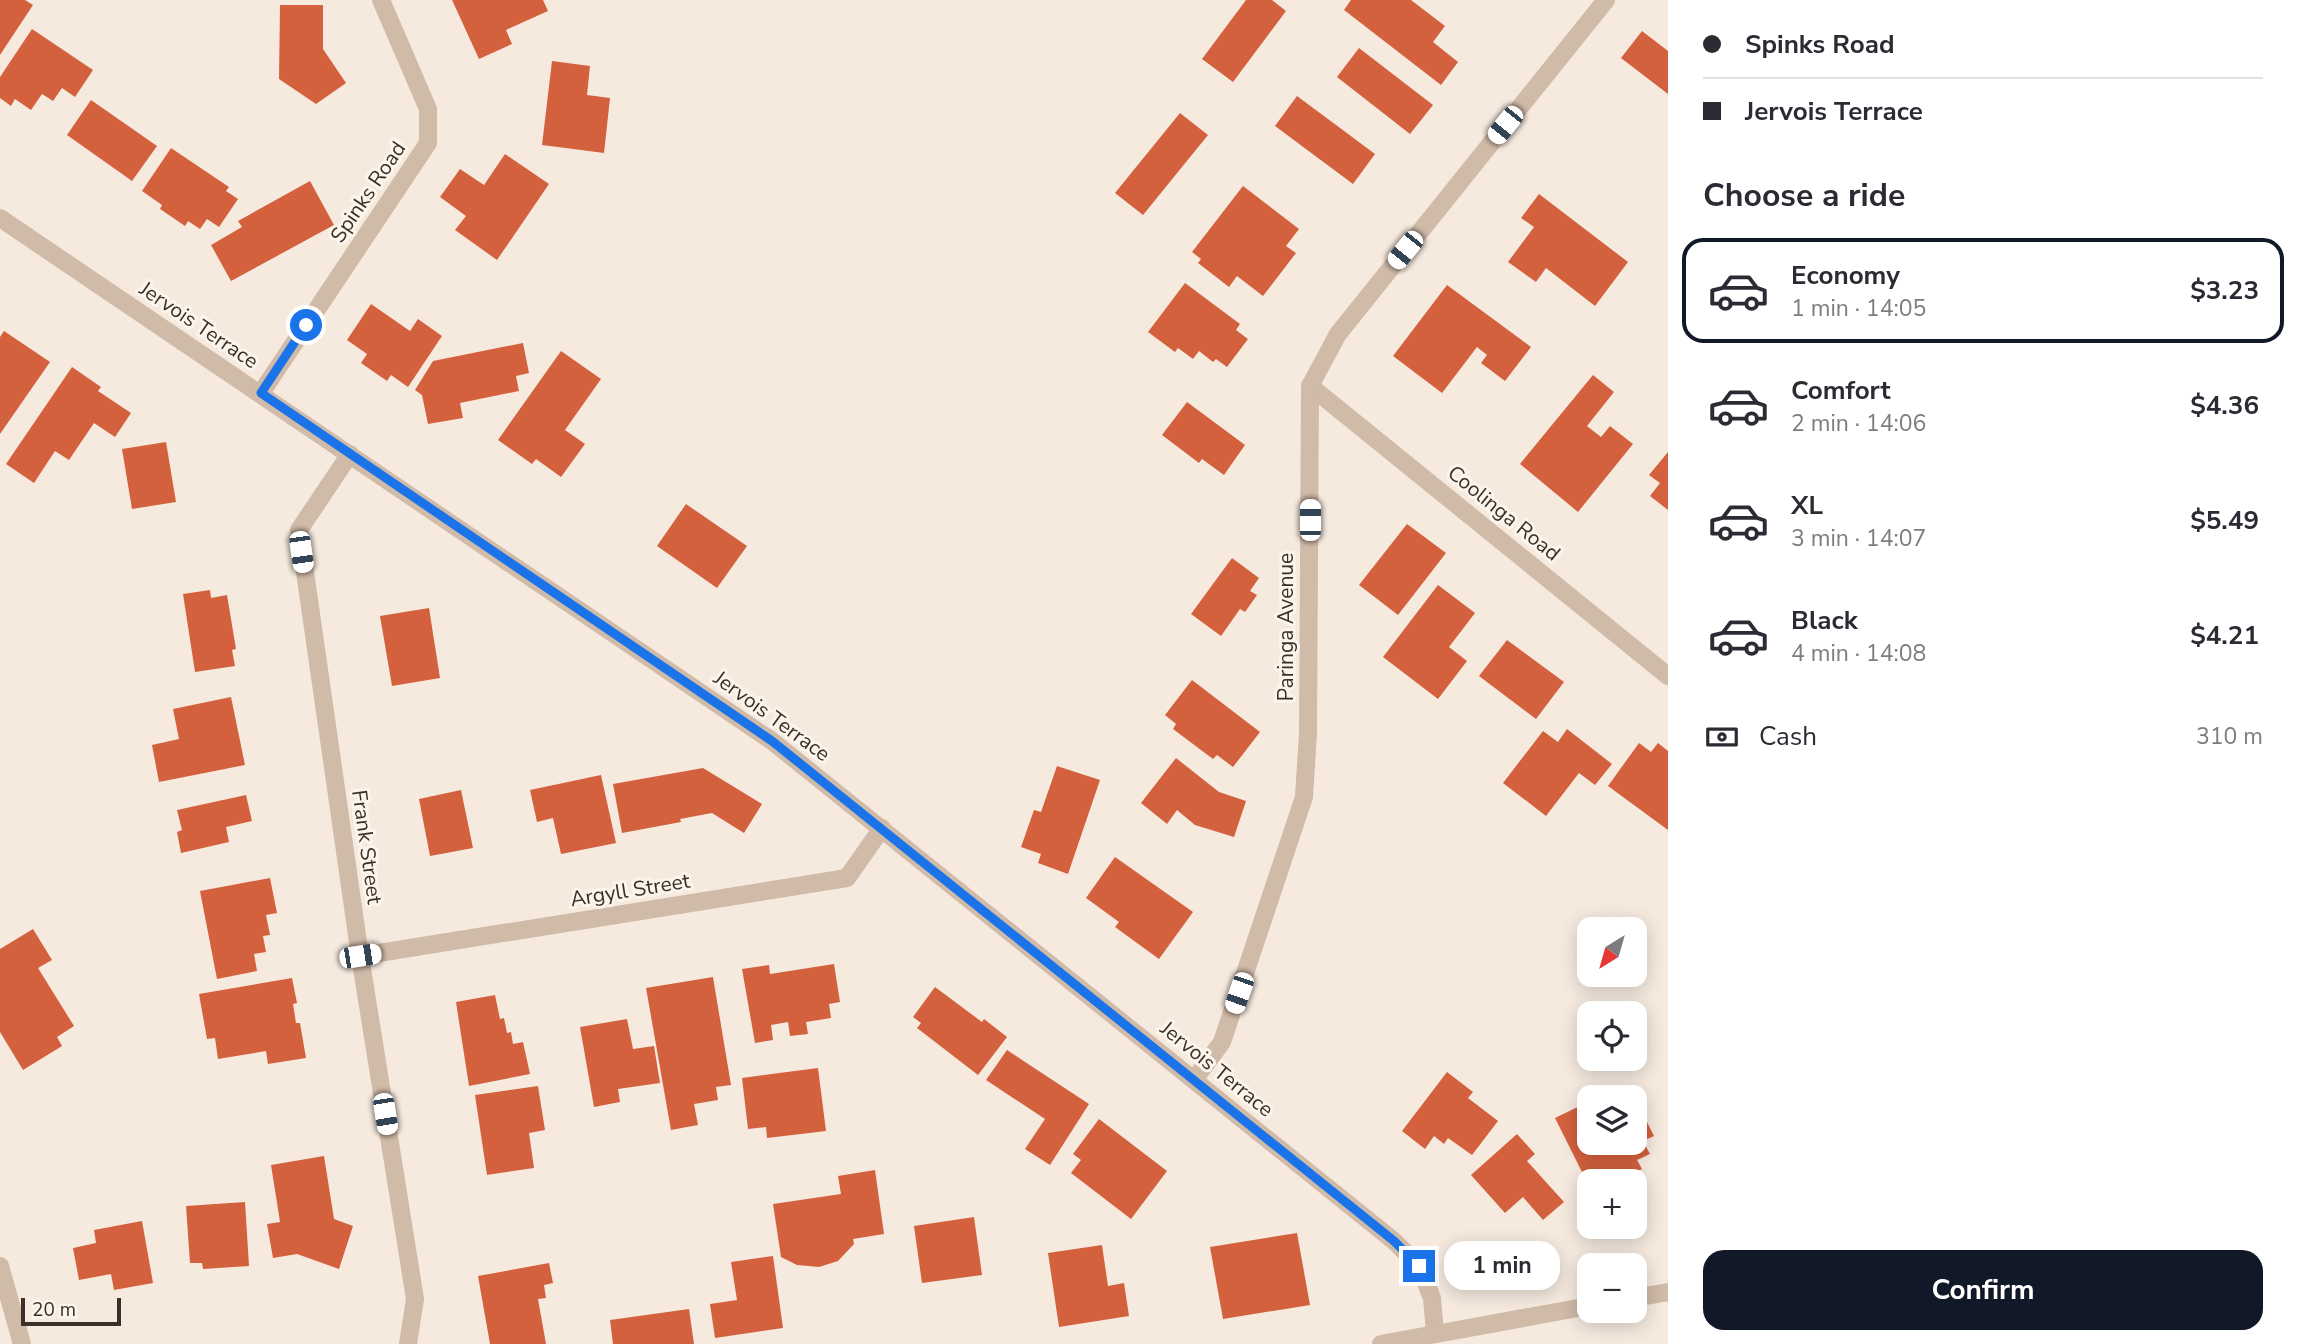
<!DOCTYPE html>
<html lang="en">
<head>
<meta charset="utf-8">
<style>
	body { margin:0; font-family:"Nunito Sans",sans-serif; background:#f2f2f3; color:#2b2b33; height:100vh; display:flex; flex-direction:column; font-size:26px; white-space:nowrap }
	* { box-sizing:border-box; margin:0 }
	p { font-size:23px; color:#7c7c81 }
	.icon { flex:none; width:38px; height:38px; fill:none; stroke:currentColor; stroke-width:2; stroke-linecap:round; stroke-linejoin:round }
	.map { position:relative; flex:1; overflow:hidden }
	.side { display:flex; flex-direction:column; background:#fff; width:630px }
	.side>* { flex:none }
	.guide { display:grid; align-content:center; height:154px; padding:0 35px; background:#fff }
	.needle { width:46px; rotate:217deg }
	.tools { position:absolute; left:1577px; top:917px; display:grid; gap:14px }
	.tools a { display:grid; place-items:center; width:70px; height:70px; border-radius:14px; background:#fff; box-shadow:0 4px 18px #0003; font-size:35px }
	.scale { position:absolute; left:21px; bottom:18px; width:100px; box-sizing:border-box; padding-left:7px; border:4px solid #3c2f29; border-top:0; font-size:19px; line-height:24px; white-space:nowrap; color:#3c2f29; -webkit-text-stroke:5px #fcf5ec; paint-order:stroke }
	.end { position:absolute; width:32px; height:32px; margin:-16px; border:9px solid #1a73e8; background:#fff; box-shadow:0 0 0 4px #fff }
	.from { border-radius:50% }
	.bubble { position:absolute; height:49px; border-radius:21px; background:#fff; box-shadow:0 4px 18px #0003; font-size:23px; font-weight:700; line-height:49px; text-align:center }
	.car { position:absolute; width:21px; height:42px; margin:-21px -10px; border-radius:9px; box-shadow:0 0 5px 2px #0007; background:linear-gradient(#fff 24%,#345 0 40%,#fff 0 76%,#345 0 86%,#fff 0) }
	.guide b { display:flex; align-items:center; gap:24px; height:66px; font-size:26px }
	.guide b+b { border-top:2px solid #e1e1e2 }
	.guide i { width:18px; height:18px; background:#2b2b33 }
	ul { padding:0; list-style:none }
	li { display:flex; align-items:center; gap:21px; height:105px; margin:0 14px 10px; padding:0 21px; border:4px solid transparent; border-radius:21px }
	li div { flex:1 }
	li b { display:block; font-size:26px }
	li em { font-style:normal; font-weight:700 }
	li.current { border-color:#111827 }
	li>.icon { width:63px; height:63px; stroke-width:1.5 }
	h2 { padding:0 35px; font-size:32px; line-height:84px }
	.pay { display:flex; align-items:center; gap:18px; height:77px; padding:0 35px; font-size:26px }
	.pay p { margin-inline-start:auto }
	.button { display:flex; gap:14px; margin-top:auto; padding:14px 35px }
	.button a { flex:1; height:80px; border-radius:21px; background:#111827; color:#fff; font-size:28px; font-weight:700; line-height:80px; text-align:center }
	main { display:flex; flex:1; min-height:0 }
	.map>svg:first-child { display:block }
</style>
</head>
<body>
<main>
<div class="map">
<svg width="1668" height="1344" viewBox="0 0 1668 1344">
	<rect width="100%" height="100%" fill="#f6eadf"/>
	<g fill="#d4613e">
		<path d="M 0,0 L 25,0 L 33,5 L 0,55 Z"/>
		<path d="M 452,0 L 543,0 L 548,11 L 506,30 L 512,44 L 479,59 Z"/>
		<path d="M 1246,0 L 1272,0 L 1286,11 L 1233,82 L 1202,59 Z"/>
		<path d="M 1351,0 L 1411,0 L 1445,26 L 1433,42 L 1458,62 L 1441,85 L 1344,10 Z"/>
		<path d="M 280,5 L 323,5 L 323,49 L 346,83 L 316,104 L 279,79 Z"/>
		<path d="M 32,29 L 93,70 L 75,97 L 62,88 L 53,101 L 42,94 L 31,110 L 15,99 L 11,106 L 0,98 L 0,77 Z"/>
		<path d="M 1642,31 L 1668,51 L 1668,94 L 1621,58 Z"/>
		<path d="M 1359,48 L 1433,105 L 1410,134 L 1337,77 Z"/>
		<path d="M 552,61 L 590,66 L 587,95 L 610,98 L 604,153 L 542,145 Z"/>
		<path d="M 1297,96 L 1375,154 L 1353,184 L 1275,126 Z"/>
		<path d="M 91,100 L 157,146 L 132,181 L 67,135 Z"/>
		<path d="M 1180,113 L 1208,135 L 1143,215 L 1115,193 Z"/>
		<path d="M 171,148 L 229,187 L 226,191 L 238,199 L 219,227 L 207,219 L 200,229 L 188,221 L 185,226 L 160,209 L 162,205 L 142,191 Z"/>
		<path d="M 505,154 L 549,184 L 497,260 L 455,230 L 466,216 L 440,197 L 460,169 L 484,185 Z"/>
		<path d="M 310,181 L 334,225 L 231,281 L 211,245 L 242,227 L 238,221 Z"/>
		<path d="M 1243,186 L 1299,229 L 1286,246 L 1296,253 L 1263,296 L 1237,276 L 1229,287 L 1198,263 L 1201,259 L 1192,252 Z"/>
		<path d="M 1539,194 L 1628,262 L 1595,306 L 1546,268 L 1536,282 L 1508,262 L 1534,227 L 1521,218 Z"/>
		<path d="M 1185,283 L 1240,324 L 1236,330 L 1248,339 L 1227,367 L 1216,359 L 1213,362 L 1199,351 L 1193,359 L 1178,348 L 1175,352 L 1148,332 Z"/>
		<path d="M 1447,285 L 1531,347 L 1505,381 L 1481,363 L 1487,355 L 1477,347 L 1442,393 L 1393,356 Z"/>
		<path d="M 371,304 L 410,331 L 418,319 L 442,336 L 408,387 L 391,375 L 387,381 L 361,363 L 367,354 L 347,340 Z"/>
		<path d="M 4,331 L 50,362 L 0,434 L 0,337 Z"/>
		<path d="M 523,343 L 529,373 L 516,376 L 519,391 L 460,403 L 463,418 L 428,424 L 422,395 L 415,390 L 433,361 Z"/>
		<path d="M 561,351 L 601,379 L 565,430 L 585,444 L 561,477 L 536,459 L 532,464 L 498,440 Z"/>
		<path d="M 72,367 L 101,387 L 98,391 L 131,413 L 115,437 L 94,423 L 69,460 L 55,451 L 34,483 L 6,464 Z"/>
		<path d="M 1593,375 L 1614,392 L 1587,426 L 1601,437 L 1610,426 L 1633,444 L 1578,512 L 1520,464 Z"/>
		<path d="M 1187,402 L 1245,445 L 1224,475 L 1202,459 L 1199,463 L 1162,435 Z"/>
		<path d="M 166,442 L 176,502 L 132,509 L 122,449 Z"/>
		<path d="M 1668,452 L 1668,510 L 1650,496 L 1660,483 L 1649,475 Z"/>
		<path d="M 686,504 L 747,546 L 717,588 L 657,546 Z"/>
		<path d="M 1407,524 L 1446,553 L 1398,615 L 1359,585 Z"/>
		<path d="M 1232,558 L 1259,578 L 1250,591 L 1257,595 L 1245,612 L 1240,609 L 1221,636 L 1191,614 Z"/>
		<path d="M 1438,585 L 1475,613 L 1449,647 L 1467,661 L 1438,699 L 1383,657 Z"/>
		<path d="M 210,590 L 211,598 L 227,595 L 236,649 L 232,650 L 235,666 L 195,672 L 183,594 Z"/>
		<path d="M 429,608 L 440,678 L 392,686 L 380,616 Z"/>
		<path d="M 1507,640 L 1564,682 L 1536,719 L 1479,676 Z"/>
		<path d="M 1192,680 L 1260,732 L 1233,767 L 1217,755 L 1213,759 L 1173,729 L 1176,724 L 1165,715 Z"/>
		<path d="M 231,697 L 245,765 L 159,782 L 152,745 L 179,739 L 173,709 Z"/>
		<path d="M 1567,729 L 1612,764 L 1595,785 L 1579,773 L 1546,816 L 1503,783 L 1543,731 L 1558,742 Z"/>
		<path d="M 1639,743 L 1651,752 L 1658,743 L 1668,751 L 1668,830 L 1608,786 Z"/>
		<path d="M 1176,758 L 1219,792 L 1246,801 L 1234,837 L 1195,825 L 1177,810 L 1167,824 L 1141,803 Z"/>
		<path d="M 1057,766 L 1100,780 L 1068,874 L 1038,863 L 1041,854 L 1021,847 L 1034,810 L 1041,812 Z"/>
		<path d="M 703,768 L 762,804 L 744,833 L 712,813 L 680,819 L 681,822 L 622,833 L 613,784 Z"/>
		<path d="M 601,775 L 616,843 L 561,854 L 553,818 L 537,822 L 530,790 Z"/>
		<path d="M 461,790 L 473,848 L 430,856 L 419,799 Z"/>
		<path d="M 246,795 L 252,821 L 226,827 L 229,842 L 181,853 L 177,832 L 182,830 L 177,810 Z"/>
		<path d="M 1115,857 L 1193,912 L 1159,959 L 1115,927 L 1119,922 L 1086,898 Z"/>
		<path d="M 270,878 L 277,913 L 266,915 L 270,935 L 263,936 L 266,952 L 254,954 L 257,971 L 217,979 L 200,891 Z"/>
		<path d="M 33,929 L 52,960 L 38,968 L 74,1026 L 57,1037 L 62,1046 L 23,1070 L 0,1032 L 0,949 Z"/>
		<path d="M 834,964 L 840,1002 L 829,1004 L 831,1018 L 806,1022 L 808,1034 L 790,1036 L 788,1022 L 771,1025 L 773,1040 L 755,1043 L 742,969 L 769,965 L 770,974 Z"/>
		<path d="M 713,977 L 731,1085 L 716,1087 L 718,1100 L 694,1104 L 698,1125 L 671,1130 L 646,988 Z"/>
		<path d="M 292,978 L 297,1003 L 293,1004 L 296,1023 L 300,1023 L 306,1058 L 268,1064 L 266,1051 L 218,1059 L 215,1038 L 207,1039 L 199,994 Z"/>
		<path d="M 935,987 L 982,1022 L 984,1019 L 1007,1037 L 978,1075 L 917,1028 L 921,1023 L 913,1017 Z"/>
		<path d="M 495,995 L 500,1019 L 504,1018 L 507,1033 L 511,1032 L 513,1044 L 523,1042 L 530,1074 L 469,1086 L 456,1002 Z"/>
		<path d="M 627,1019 L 633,1049 L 654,1046 L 660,1083 L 618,1089 L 620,1102 L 594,1107 L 580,1027 Z"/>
		<path d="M 1007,1050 L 1089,1104 L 1050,1165 L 1025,1149 L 1045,1119 L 986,1080 Z"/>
		<path d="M 818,1068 L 826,1131 L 767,1138 L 766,1127 L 748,1129 L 742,1078 Z"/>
		<path d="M 1447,1072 L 1473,1092 L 1468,1098 L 1498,1121 L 1472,1155 L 1448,1138 L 1444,1144 L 1434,1136 L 1425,1149 L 1402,1131 Z"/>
		<path d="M 538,1086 L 545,1130 L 529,1133 L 534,1168 L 487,1175 L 475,1095 Z"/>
		<path d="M 1586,1103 L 1589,1108 L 1589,1143 L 1634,1143 L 1634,1116 L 1642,1112 L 1654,1136 L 1643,1141 L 1650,1154 L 1637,1160 L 1642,1169 L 1626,1176 L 1629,1181 L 1589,1181 L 1589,1186 L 1555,1118 Z"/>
		<path d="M 1099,1119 L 1167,1171 L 1131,1219 L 1071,1173 L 1081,1160 L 1073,1154 Z"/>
		<path d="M 1517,1134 L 1535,1154 L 1527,1161 L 1564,1202 L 1543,1220 L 1523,1197 L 1505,1213 L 1471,1175 Z"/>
		<path d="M 324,1156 L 334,1219 L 353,1226 L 339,1269 L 297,1254 L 273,1258 L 267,1224 L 280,1222 L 271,1165 Z"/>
		<path d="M 875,1170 L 884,1234 L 853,1239 L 854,1244 L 838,1261 L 819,1267 L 797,1265 L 781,1257 L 773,1204 L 841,1194 L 838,1176 Z"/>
		<path d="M 245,1202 L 249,1266 L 203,1269 L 202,1263 L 190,1263 L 186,1206 Z"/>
		<path d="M 974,1217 L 982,1275 L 922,1283 L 914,1226 Z"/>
		<path d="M 142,1221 L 153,1283 L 114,1290 L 111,1274 L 79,1280 L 73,1248 L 96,1243 L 94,1230 Z"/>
		<path d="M 1297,1233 L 1310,1305 L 1223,1319 L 1210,1247 Z"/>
		<path d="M 1102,1245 L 1108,1286 L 1124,1283 L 1129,1316 L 1059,1327 L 1048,1253 Z"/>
		<path d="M 773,1256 L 783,1328 L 715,1338 L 710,1304 L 737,1300 L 731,1262 Z"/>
		<path d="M 549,1263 L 553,1283 L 544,1285 L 546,1298 L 538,1299 L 546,1344 L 490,1344 L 478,1276 Z"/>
		<path d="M 689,1309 L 694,1344 L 613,1344 L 610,1320 Z"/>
	</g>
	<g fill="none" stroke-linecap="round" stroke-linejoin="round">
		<g stroke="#d0baa8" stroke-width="18">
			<path d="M 0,218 L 772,741 L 1394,1241 L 1419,1266 L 1432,1298 L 1435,1333"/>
			<path d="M 1310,386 L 1668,676"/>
			<path d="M 261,393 L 428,143 L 428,109 L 381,0"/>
			<path d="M 350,454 L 299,530 L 360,956 L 415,1299 L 408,1344"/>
			<path d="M 360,956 L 847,878 L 882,828"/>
			<path d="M 1194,1080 L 1222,1042 L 1304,797 L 1308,733 L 1310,386 L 1338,334 L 1606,0"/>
			<path d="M 0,1266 L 22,1344"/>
			<path d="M 1634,1298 L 1668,1292"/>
			<path d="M 1381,1344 L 1589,1306"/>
		</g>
	</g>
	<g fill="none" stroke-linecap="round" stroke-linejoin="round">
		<path stroke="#1a73e8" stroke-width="9" d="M 306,325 L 261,393 L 772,741 L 1394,1241 L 1419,1266"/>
	</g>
	<g text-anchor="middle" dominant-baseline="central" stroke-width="6" stroke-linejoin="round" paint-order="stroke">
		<g font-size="21" fill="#3c2f29" stroke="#fcf5ec">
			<text transform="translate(368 192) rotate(-56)">Spinks Road</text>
			<text transform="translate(199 325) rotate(34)">Jervois Terrace</text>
			<text transform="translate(1504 513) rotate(39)">Coolinga Road</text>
			<text transform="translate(1286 627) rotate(-90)">Paringa Avenue</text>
			<text transform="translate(772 716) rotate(36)">Jervois Terrace</text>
			<text transform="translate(367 847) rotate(82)">Frank Street</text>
			<text transform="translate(630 890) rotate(-9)">Argyll Street</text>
			<text transform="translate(1217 1069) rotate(39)">Jervois Terrace</text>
		</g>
	</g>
</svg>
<div class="tools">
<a><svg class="needle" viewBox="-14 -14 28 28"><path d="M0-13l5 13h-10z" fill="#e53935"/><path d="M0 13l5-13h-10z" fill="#7c7c81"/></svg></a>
<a><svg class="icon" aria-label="locate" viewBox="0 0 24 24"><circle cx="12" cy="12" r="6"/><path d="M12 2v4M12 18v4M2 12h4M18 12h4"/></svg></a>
<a><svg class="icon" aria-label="layers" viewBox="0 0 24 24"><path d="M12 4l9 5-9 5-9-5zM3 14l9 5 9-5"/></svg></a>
<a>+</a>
<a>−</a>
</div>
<div class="scale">20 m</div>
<i class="end from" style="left:306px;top:325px"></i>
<i class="end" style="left:1419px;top:1266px"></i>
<div class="bubble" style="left:1444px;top:1241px;width:116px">1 min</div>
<i class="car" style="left:1505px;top:125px;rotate:219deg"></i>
<i class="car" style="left:1405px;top:250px;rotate:219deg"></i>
<i class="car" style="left:1310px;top:520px;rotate:0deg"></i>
<i class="car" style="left:301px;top:552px;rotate:172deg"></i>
<i class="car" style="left:360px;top:956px;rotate:81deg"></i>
<i class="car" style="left:1239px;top:993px;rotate:199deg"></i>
<i class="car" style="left:385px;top:1114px;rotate:171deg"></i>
</div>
<section class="side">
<div class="guide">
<b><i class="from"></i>Spinks Road</b>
<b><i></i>Jervois Terrace</b>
</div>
<h2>Choose a ride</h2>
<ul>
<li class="current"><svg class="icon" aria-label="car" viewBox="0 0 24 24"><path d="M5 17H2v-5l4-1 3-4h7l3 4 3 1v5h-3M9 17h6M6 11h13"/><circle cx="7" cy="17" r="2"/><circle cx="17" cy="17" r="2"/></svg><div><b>Economy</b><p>1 min · 14:05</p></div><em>$3.23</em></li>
<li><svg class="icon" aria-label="car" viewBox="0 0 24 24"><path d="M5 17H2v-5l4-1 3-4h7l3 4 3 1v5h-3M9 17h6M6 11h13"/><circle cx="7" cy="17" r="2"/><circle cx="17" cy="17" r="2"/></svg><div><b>Comfort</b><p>2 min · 14:06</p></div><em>$4.36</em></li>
<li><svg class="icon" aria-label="car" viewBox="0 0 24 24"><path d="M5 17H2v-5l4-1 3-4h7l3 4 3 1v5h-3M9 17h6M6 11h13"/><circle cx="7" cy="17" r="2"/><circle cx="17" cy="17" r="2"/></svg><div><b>XL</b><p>3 min · 14:07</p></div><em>$5.49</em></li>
<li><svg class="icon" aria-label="car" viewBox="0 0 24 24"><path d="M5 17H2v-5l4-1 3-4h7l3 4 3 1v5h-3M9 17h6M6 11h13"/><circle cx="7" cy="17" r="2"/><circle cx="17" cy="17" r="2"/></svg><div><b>Black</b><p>4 min · 14:08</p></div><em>$4.21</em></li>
</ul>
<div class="pay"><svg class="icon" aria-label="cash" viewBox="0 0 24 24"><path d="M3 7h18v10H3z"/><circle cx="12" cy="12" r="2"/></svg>Cash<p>310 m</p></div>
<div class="button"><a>Confirm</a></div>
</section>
</main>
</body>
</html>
